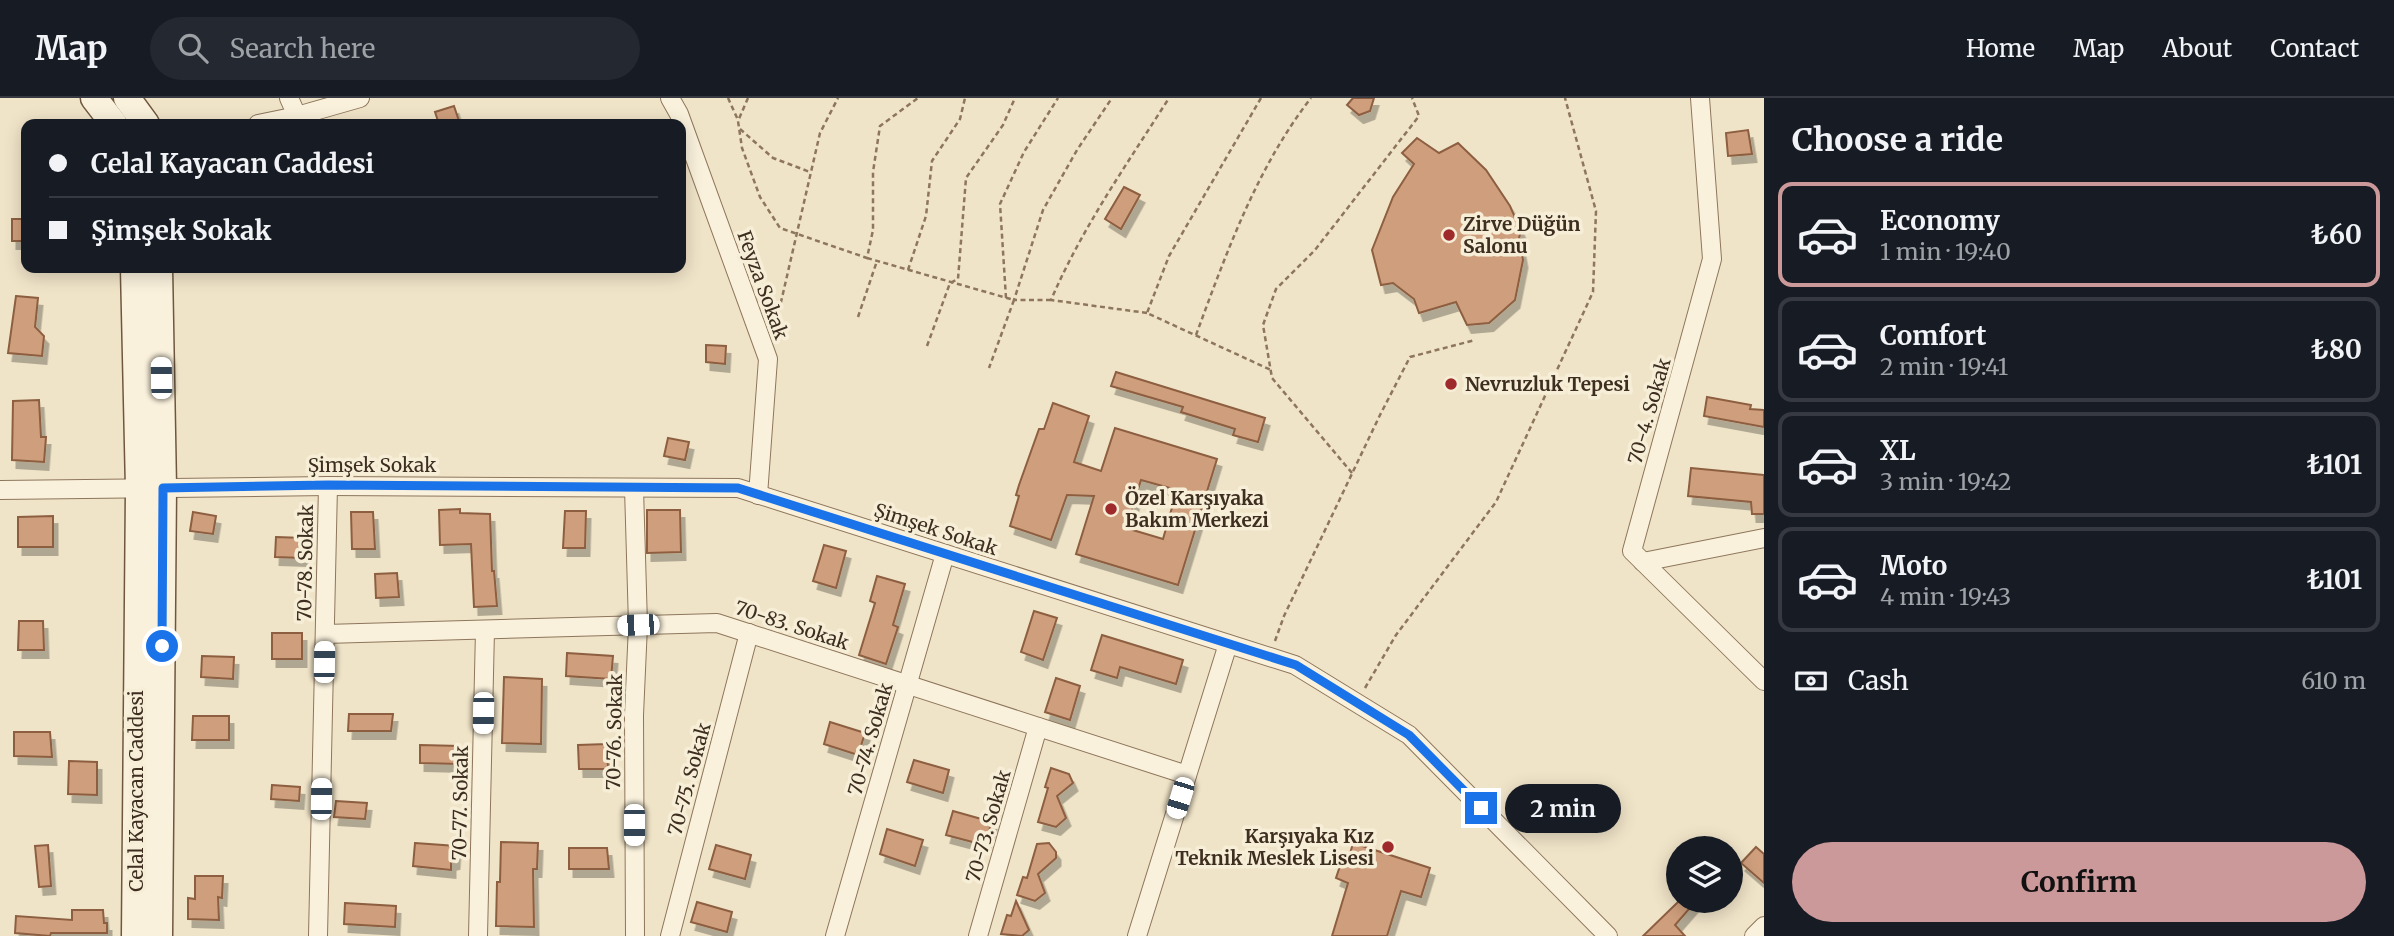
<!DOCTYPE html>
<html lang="en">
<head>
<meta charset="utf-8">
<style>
	body { margin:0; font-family:Merriweather,serif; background:#242831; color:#f1f3f6; height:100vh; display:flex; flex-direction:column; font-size:26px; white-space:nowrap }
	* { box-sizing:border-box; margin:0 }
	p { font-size:23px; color:#9ea1a6 }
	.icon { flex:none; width:38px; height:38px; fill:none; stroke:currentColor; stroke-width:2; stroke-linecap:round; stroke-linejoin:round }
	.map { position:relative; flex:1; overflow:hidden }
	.details { display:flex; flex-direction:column; background:#171b24; width:630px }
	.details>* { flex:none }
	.hud { position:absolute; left:21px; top:21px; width:665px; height:154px; border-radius:14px; box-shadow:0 4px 18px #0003; display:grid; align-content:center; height:154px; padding:0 28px; background:#171b24 }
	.buttons { position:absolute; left:1666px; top:738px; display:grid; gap:14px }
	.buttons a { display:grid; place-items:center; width:77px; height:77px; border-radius:50%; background:#171b24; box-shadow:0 4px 18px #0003; font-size:35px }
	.end { position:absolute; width:32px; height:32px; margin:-16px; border:9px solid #1a73e8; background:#fff; box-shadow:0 0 0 4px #fff }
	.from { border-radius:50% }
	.bubble { position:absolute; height:49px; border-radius:24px; background:#171b24; box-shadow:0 4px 18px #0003; font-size:23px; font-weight:700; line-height:49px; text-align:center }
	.car { position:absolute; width:21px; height:42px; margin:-21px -10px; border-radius:9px; box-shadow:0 0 5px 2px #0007; background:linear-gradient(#fff 24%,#345 0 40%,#fff 0 76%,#345 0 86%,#fff 0) }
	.hud b { display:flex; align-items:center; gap:24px; height:66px; font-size:26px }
	.hud b+b { border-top:2px solid #363941 }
	.hud i { width:18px; height:18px; background:#f1f3f6 }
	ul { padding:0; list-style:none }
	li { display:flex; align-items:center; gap:21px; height:105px; margin:0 14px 10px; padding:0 14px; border:4px solid #363941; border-radius:14px }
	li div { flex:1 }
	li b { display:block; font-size:26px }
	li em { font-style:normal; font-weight:700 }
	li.active { border-color:#cc999b }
	li>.icon { width:63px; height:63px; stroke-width:1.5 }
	h2 { padding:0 28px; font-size:32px; line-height:84px }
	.pay { display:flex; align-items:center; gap:18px; height:77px; padding:0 28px; font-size:26px }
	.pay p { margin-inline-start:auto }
	.cta { display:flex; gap:14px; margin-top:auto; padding:14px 28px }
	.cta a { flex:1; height:80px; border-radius:42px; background:#cc999b; color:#111; font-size:28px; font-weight:700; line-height:80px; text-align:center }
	header { display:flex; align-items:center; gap:42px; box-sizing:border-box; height:98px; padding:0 35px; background:#171b24; border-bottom:2px solid #363941 }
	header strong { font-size:33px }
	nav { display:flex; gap:38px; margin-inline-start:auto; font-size:24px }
	.search { width:490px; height:63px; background:#242831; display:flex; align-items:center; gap:18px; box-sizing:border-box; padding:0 24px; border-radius:38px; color:#9ea1a6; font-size:26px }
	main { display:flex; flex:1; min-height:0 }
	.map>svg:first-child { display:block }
</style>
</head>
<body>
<header>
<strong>Map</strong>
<div class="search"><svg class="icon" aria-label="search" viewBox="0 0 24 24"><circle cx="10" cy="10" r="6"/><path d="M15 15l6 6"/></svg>Search here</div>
<nav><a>Home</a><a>Map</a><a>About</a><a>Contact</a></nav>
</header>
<main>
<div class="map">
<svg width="1764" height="838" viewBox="0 0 1764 838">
	<defs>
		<filter id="shadow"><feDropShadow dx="4.5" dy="8" stdDeviation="0" flood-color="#0004"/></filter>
	</defs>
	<rect width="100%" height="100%" fill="#f0e4c8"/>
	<g fill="#cf9f7d" stroke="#8d5f41" stroke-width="2" fill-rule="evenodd" filter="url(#shadow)">
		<path d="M 1353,0 L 1374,0 L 1370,13 L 1359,17 L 1347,7 Z"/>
		<path d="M 454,8 L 460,26 L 439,26 L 435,14 Z"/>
		<path d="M 1748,32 L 1752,56 L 1728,58 L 1726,35 Z"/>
		<path d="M 1417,40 L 1439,55 L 1458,45 L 1486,72 L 1510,108 L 1521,133 L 1519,140 L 1523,162 L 1515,202 L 1489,225 L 1467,227 L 1456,204 L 1419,215 L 1414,201 L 1393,185 L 1381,187 L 1372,152 L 1393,99 L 1414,66 L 1402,55 Z"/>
		<path d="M 1124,89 L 1140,97 L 1121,131 L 1105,121 Z"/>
		<rect x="12" y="121" width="14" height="22"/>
		<path d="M 16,198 L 38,200 L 35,229 L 44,238 L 42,258 L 8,255 Z"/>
		<path d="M 706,247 L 726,248 L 725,266 L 706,264 Z"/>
		<path d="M 1116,274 L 1265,320 L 1258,344 L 1233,337 L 1235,331 L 1181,314 L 1183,309 L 1111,288 Z"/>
		<path d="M 1707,299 L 1751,307 L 1750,311 L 1764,312 L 1764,329 L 1704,318 Z"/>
		<path d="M 39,302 L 41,339 L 46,339 L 44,364 L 12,362 L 13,303 Z"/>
		<path d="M 1053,305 L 1089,318 L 1074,364 L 1101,373 L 1115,330 L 1217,361 L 1178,487 L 1076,456 L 1094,398 L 1067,397 L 1051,442 L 1010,428 L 1019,398 L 1016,397 L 1019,387 L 1039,331 L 1044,331 ZM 1141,382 L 1177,392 L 1163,441 L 1126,430 Z"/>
		<path d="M 668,340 L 689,344 L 685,362 L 664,358 Z"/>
		<path d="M 1691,370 L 1764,377 L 1764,416 L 1752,416 L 1751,404 L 1688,398 Z"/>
		<path d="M 460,411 L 460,415 L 490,416 L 492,473 L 494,473 L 497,508 L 474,509 L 471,446 L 440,447 L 439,412 Z"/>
		<path d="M 647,412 L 680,412 L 681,454 L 647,455 Z"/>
		<path d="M 565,413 L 586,413 L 585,450 L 563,450 Z"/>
		<path d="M 193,414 L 216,418 L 213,436 L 190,433 Z"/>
		<path d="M 351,414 L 373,414 L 375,451 L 352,451 Z"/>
		<path d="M 53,418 L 53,449 L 18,449 L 18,419 Z"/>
		<path d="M 276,439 L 304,440 L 303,460 L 275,459 Z"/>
		<path d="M 824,447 L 846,453 L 836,490 L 813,483 Z"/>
		<path d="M 397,475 L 399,499 L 376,500 L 375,476 Z"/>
		<path d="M 877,478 L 905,486 L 893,527 L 898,529 L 886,566 L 859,557 L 875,505 L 870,503 Z"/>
		<path d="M 1034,513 L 1057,520 L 1043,562 L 1021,554 Z"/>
		<path d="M 19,523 L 43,523 L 44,552 L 18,552 Z"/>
		<rect x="272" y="535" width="30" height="26"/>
		<path d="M 1102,537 L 1183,562 L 1176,586 L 1120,569 L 1117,580 L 1091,572 Z"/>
		<path d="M 567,555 L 613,558 L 611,581 L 566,578 Z"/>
		<path d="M 202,558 L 234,559 L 233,581 L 201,579 Z"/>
		<path d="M 504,579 L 542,581 L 541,646 L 502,645 Z"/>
		<path d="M 1056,580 L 1080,588 L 1070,622 L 1045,614 Z"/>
		<path d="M 349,616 L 393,616 L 391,633 L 348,633 Z"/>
		<path d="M 193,618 L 229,618 L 229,642 L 192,642 Z"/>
		<path d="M 830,624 L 865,635 L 858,657 L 824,646 Z"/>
		<path d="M 14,634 L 50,634 L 52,659 L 14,658 Z"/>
		<path d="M 607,646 L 608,671 L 579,671 L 578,647 Z"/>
		<path d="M 420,647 L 460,648 L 460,666 L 420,665 Z"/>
		<path d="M 914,662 L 949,672 L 943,695 L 907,684 Z"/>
		<path d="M 69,663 L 97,664 L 97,697 L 68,696 Z"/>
		<path d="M 1051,670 L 1069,676 L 1073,685 L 1057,698 L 1066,720 L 1056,729 L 1038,724 L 1048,690 L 1045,689 Z"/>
		<path d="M 272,687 L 300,689 L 299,703 L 271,701 Z"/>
		<path d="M 336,703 L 367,705 L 365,721 L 334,719 Z"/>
		<path d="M 953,713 L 992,724 L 984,747 L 946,737 Z"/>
		<path d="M 887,731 L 923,742 L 915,768 L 880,756 Z"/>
		<path d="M 501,744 L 538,745 L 537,771 L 533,771 L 534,829 L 496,828 L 497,784 L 500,784 Z"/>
		<path d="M 415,745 L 456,748 L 455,763 L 451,764 L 451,772 L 413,768 Z"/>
		<path d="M 1049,745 L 1056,754 L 1056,760 L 1038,776 L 1045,795 L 1035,803 L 1017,797 L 1023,779 L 1027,780 L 1037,746 Z"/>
		<path d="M 1353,745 L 1430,770 L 1421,799 L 1401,793 L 1387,838 L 1332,838 L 1348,785 L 1336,780 L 1342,762 L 1348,763 Z"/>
		<path d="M 48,747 L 51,788 L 39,789 L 35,748 Z"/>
		<path d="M 716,747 L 751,757 L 745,781 L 709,771 Z"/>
		<path d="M 1756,749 L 1764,756 L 1764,785 L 1741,765 Z"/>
		<path d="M 569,750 L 607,750 L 609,771 L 569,771 Z"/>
		<path d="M 195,778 L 223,778 L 222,800 L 218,799 L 219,822 L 188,821 L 188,800 L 195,801 Z"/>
		<path d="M 1016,803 L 1029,832 L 1022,838 L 1001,836 L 1007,817 L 1011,818 Z"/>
		<path d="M 1679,803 L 1696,803 L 1675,827 L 1685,838 L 1643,838 Z"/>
		<path d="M 697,804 L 732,814 L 727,834 L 691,824 Z"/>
		<path d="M 345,805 L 396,808 L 395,829 L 344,826 Z"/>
		<path d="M 72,812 L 103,812 L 104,825 L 107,825 L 107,835 L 51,835 L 50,838 L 15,835 L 16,818 L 72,822 Z"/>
	</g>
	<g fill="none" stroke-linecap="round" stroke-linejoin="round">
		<defs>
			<g id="street">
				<path d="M 289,0 L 297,18"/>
				<path d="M 670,0 L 679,16 L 768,261 L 758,397"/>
				<path d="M 1700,0 L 1712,161 L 1632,453 L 1764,583"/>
				<path d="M 258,26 L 297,18 L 360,0"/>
				<path d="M 634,390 L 638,527 L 634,617 L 635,838"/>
				<path d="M 0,392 L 328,388 L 738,390 L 1295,567 L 1409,637 L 1608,838"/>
				<path d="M 1643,464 L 1764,440"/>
				<path d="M 325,536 L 717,525 L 1187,677"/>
				<path d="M 318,838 L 328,388"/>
				<path d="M 478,838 L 485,532"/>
				<path d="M 670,838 L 749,535"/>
				<path d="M 835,838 L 945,456"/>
				<path d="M 978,838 L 1038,629"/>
				<path d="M 1137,838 L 1228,546"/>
				<path d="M 1754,838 L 1764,828"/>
			</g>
			<g id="secondary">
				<path d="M 94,0 L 114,26"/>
				<path d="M 127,0 L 146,26"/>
				<path d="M 134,170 L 139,391 L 135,838"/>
				<path d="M 159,838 L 163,390 L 159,170"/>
			</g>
		</defs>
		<use href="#street" stroke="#8d765c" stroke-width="20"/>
		<use href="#secondary" stroke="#6f573f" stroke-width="29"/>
		<g stroke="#8d765c" stroke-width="2.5" stroke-dasharray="5 3.5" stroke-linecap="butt">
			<path d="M 728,0 L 738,22"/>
			<path d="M 748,0 L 738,23 L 742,50 L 760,99 L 780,130 L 867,160 L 873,132 L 873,74 L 880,28 L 918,0"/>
			<path d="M 1261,0 L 1169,158 L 1147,215 L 1271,272"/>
			<path d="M 740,31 L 773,60 L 810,74"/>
			<path d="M 867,160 L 1014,202 L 989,270"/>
			<path d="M 908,172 L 926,118 L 932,63 L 960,21 L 965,0"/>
			<path d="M 1006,200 L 1000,106 L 1024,54 L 1058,0"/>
			<path d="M 1051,202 L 1014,202 L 1043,112 L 1077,52 L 1112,0"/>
			<path d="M 1147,215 L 1051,202 C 1082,130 1127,66 1169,0"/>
			<path d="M 858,219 L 877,163"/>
			<path d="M 775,230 L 820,35 L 838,0"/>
			<path d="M 1196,237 C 1226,156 1257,69 1311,0"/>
			<path d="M 927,248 L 950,185 L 958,181 L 966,80 L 1003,27 L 1015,0"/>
			<path d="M 1352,375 L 1272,280 L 1263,227 L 1276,191 L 1315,152 L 1419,18 L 1412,0"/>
			<path d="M 1275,543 L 1284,518 L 1380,317 L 1410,259 L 1475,242"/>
			<path d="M 1365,590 L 1396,537 L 1496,404 L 1593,194 L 1596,113 L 1565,0"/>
		</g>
		<use href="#street" stroke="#faf1dc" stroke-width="18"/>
		<use href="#secondary" stroke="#faf1dc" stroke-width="26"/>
	</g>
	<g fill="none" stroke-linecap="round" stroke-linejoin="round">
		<path stroke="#1a73e8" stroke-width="9" d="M 162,548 L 163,390 L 328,387 L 738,390 L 1296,567 L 1409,637 L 1481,710"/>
	</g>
	<g fill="#9e2a2b" stroke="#f7eed8" stroke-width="2.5">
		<circle cx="1449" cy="137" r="7"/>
		<circle cx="1451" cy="286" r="7"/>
		<circle cx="1111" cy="411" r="7"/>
		<circle cx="1388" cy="749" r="7"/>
	</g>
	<g text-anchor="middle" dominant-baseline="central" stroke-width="7" stroke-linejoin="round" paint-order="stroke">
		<g font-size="19" font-weight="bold" fill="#3d2e20" stroke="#f7eed8" text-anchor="start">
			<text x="1463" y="126">Zirve Düğün<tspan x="1463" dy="22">Salonu</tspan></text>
			<text x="1465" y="286">Nevruzluk Tepesi</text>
			<text x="1125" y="400">Özel Karşıyaka<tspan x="1125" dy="22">Bakım Merkezi</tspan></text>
			<text x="1374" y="738" text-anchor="end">Karşıyaka Kız<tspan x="1374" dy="22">Teknik Meslek Lisesi</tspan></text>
		</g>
		<g font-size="19" fill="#3d2e20" stroke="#f7eed8">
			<text transform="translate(763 187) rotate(70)">Feyza Sokak</text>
			<text transform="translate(1649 313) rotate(-74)">70-4. Sokak</text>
			<text x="372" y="367">Şimşek Sokak</text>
			<text transform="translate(936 431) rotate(18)">Şimşek Sokak</text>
			<text transform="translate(305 465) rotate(-89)">70-78. Sokak</text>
			<text transform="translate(792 527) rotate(18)">70-83. Sokak</text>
			<text transform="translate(614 634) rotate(-89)">70-76. Sokak</text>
			<text transform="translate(870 641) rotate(-74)">70-74. Sokak</text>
			<text transform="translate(689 681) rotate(-75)">70-75. Sokak</text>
			<text transform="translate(136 693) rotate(-90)">Celal Kayacan Caddesi</text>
			<text transform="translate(460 705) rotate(-89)">70-77. Sokak</text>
			<text transform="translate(988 728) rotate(-74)">70-73. Sokak</text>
		</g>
	</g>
</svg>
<div class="buttons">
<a><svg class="icon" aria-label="layers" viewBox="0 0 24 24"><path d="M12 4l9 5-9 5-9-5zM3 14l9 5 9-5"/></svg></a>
</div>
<i class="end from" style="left:162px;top:548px"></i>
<i class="end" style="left:1481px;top:710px"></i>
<div class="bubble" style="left:1505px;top:686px;width:116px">2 min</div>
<i class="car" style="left:161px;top:280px;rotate:359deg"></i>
<i class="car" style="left:638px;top:527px;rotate:268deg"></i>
<i class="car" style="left:324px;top:564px;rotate:1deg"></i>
<i class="car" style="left:483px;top:615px;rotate:181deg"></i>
<i class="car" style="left:1180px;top:700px;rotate:197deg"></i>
<i class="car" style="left:321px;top:701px;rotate:1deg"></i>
<i class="car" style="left:634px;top:727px;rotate:180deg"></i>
<div class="hud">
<b><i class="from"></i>Celal Kayacan Caddesi</b>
<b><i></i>Şimşek Sokak</b>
</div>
</div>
<section class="details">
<h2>Choose a ride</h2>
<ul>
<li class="active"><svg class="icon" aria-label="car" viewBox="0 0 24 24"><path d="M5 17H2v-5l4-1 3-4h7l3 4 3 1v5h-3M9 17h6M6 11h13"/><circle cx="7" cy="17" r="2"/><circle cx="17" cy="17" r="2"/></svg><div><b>Economy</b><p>1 min · 19:40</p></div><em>₺60</em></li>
<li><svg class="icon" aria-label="car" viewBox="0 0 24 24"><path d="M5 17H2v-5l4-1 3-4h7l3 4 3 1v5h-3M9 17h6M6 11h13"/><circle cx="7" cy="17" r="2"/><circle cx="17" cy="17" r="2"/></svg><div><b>Comfort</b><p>2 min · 19:41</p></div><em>₺80</em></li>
<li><svg class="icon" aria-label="car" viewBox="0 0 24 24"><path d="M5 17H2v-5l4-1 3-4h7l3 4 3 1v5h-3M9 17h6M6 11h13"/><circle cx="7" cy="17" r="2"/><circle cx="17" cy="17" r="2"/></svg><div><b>XL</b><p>3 min · 19:42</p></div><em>₺101</em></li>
<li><svg class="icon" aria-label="car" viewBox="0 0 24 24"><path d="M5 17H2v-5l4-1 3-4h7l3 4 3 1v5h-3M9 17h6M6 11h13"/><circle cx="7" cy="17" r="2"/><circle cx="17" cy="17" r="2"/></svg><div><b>Moto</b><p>4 min · 19:43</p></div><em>₺101</em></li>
</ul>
<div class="pay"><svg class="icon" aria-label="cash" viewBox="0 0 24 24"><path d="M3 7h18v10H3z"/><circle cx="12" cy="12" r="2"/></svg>Cash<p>610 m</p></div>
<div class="cta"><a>Confirm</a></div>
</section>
</main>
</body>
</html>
